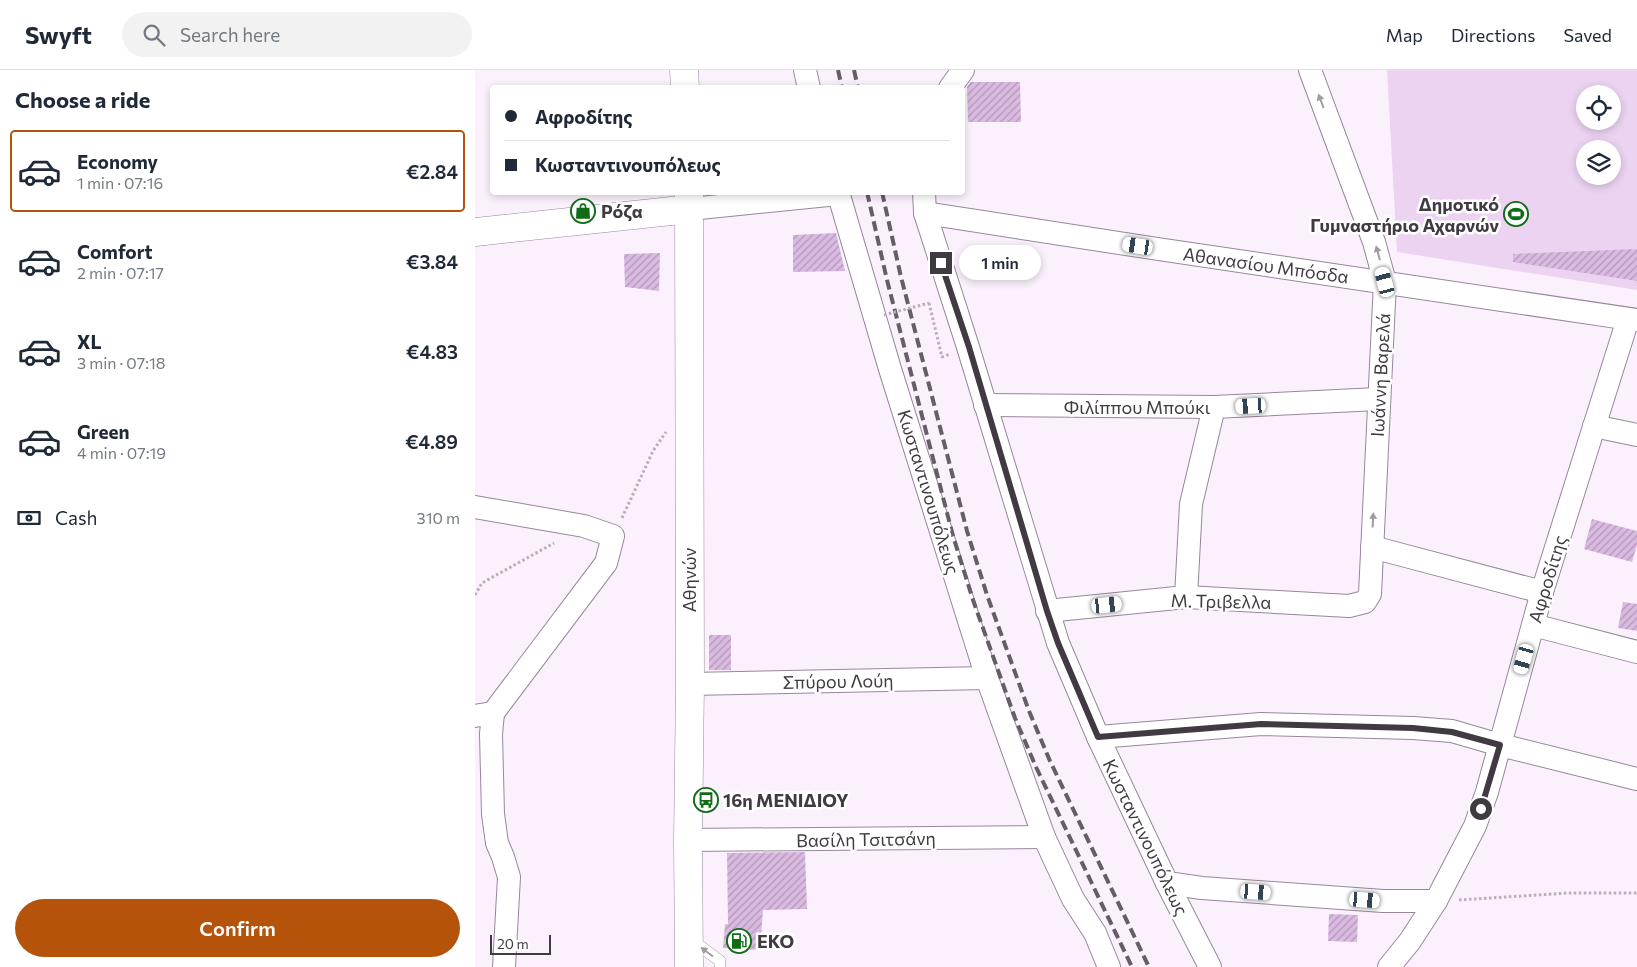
<!DOCTYPE html>
<html lang="en">
<head>
<meta charset="utf-8">
<style>
	body { margin:0; font-family:Commissioner,sans-serif; background:#f2f2f3; color:#1f2937; height:100vh; display:flex; flex-direction:column; font-size:19px; white-space:nowrap }
	* { box-sizing:border-box; margin:0 }
	p { font-size:16px; color:#747a83 }
	.icon { flex:none; width:28px; height:28px; fill:none; stroke:currentColor; stroke-width:2; stroke-linecap:round; stroke-linejoin:round }
	.map { position:relative; flex:1; overflow:hidden }
	.side { display:flex; flex-direction:column; background:#fff; width:475px }
	.side>* { flex:none }
	.top-card { position:absolute; left:15px; top:15px; width:475px; height:110px; border-radius:5px; box-shadow:0 2px 8px #0003; display:grid; align-content:center; height:110px; padding:0 15px; background:#fff }
	.controls { position:absolute; left:1101px; top:15px; display:grid; gap:10px }
	.controls a { display:grid; place-items:center; width:45px; height:45px; border-radius:50%; background:#fff; box-shadow:0 2px 8px #0003; font-size:25px }
	.scale { position:absolute; left:15px; bottom:12px; width:61px; box-sizing:border-box; padding-left:5px; border:2px solid #413a42; border-top:0; font-size:14px; line-height:18px; white-space:nowrap; color:#413a42; -webkit-text-stroke:4px #fff; paint-order:stroke }
	.end { position:absolute; width:22px; height:22px; margin:-11px; border:6px solid #413a42; background:#fff; box-shadow:0 0 0 2px #fff }
	.from { border-radius:50% }
	.bubble { position:absolute; height:35px; border-radius:18px; background:#fff; box-shadow:0 2px 8px #0003; font-size:16px; font-weight:600; line-height:35px; text-align:center }
	.car { position:absolute; width:15px; height:30px; margin:-15px -8px; border-radius:6px; box-shadow:0 0 4px 1px #0007; background:linear-gradient(#fff 24%,#345 0 40%,#fff 0 76%,#345 0 86%,#fff 0) }
	.top-card b { display:flex; align-items:center; gap:18px; height:48px; font-size:19px }
	.top-card b+b { border-top:1px solid #e0e1e3 }
	.top-card i { width:12px; height:12px; background:#1f2937 }
	ul { padding:0; list-style:none }
	li { display:flex; align-items:center; gap:15px; height:82px; margin:0 10px 8px; padding:0 5px; border:2px solid transparent; border-radius:5px }
	li div { flex:1 }
	li b { display:block; font-size:19px }
	li em { font-style:normal; font-weight:600 }
	li.selected { border-color:#b45309 }
	li>.icon { width:45px; height:45px; stroke-width:1.5 }
	h2 { padding:0 15px; font-size:22px; line-height:60px }
	.pay { display:flex; align-items:center; gap:12px; height:55px; padding:0 15px; font-size:19px }
	.pay p { margin-inline-start:auto }
	.button { display:flex; gap:10px; margin-top:auto; padding:10px 15px }
	.button a { flex:1; height:58px; border-radius:30px; background:#b45309; color:#fff; font-size:20px; font-weight:600; line-height:58px; text-align:center }
	header { display:flex; align-items:center; gap:30px; box-sizing:border-box; height:70px; padding:0 25px; background:#fff; border-bottom:1px solid #e0e1e3 }
	header strong { font-size:24px }
	nav { display:flex; gap:28px; margin-inline-start:auto; font-size:18px }
	.search { width:350px; height:45px; background:#f2f2f3; display:flex; align-items:center; gap:12px; box-sizing:border-box; padding:0 18px; border-radius:28px; color:#747a83; font-size:19px }
	main { display:flex; flex:1; min-height:0 }
	.map>svg:first-child { display:block }
</style>
</head>
<body>
<header>
<strong>Swyft</strong>
<div class="search"><svg class="icon" aria-label="search" viewBox="0 0 24 24"><circle cx="10" cy="10" r="6"/><path d="M15 15l6 6"/></svg>Search here</div>
<nav><a>Map</a><a>Directions</a><a>Saved</a></nav>
</header>
<main>
<section class="side">
<h2>Choose a ride</h2>
<ul>
<li class="selected"><svg class="icon" aria-label="car" viewBox="0 0 24 24"><path d="M5 17H2v-5l4-1 3-4h7l3 4 3 1v5h-3M9 17h6M6 11h13"/><circle cx="7" cy="17" r="2"/><circle cx="17" cy="17" r="2"/></svg><div><b>Economy</b><p>1 min · 07:16</p></div><em>€2.84</em></li>
<li><svg class="icon" aria-label="car" viewBox="0 0 24 24"><path d="M5 17H2v-5l4-1 3-4h7l3 4 3 1v5h-3M9 17h6M6 11h13"/><circle cx="7" cy="17" r="2"/><circle cx="17" cy="17" r="2"/></svg><div><b>Comfort</b><p>2 min · 07:17</p></div><em>€3.84</em></li>
<li><svg class="icon" aria-label="car" viewBox="0 0 24 24"><path d="M5 17H2v-5l4-1 3-4h7l3 4 3 1v5h-3M9 17h6M6 11h13"/><circle cx="7" cy="17" r="2"/><circle cx="17" cy="17" r="2"/></svg><div><b>XL</b><p>3 min · 07:18</p></div><em>€4.83</em></li>
<li><svg class="icon" aria-label="car" viewBox="0 0 24 24"><path d="M5 17H2v-5l4-1 3-4h7l3 4 3 1v5h-3M9 17h6M6 11h13"/><circle cx="7" cy="17" r="2"/><circle cx="17" cy="17" r="2"/></svg><div><b>Green</b><p>4 min · 07:19</p></div><em>€4.89</em></li>
</ul>
<div class="pay"><svg class="icon" aria-label="cash" viewBox="0 0 24 24"><path d="M3 7h18v10H3z"/><circle cx="12" cy="12" r="2"/></svg>Cash<p>310 m</p></div>
<div class="button"><a>Confirm</a></div>
</section>
<div class="map">
<svg width="1162" height="897" viewBox="0 0 1162 897">
	<defs>
		<pattern id="building-hatch" width="6" height="6" patternUnits="userSpaceOnUse" patternTransform="scale(1.25)"><rect width="6" height="6" fill="#dabae1"/><path d="M-1 1l2-2M0 6l6-6M5 7l2-2" fill="none" stroke="#b298b8"/></pattern>
	</defs>
	<rect width="100%" height="100%" fill="#fbf1fd"/>
	<path fill="#ebd3f1" fill-rule="evenodd" d="M 912,0 L 1162,0 L 1162,220 L 922,182 ZM 1110,24 L 1138,24 L 1138,51 L 1110,51 ZM 1110,79 L 1138,79 L 1138,106 L 1110,106 Z"/>
	<g fill="url(#building-hatch)">
		<path d="M 495,12 L 545,12 L 546,52 L 493,52 L 492,17 Z"/>
		<path d="M 361,163 L 370,201 L 318,202 L 318,165 Z"/>
		<path d="M 1162,179 L 1162,211 L 1038,192 L 1038,184 Z"/>
		<path d="M 185,183 L 184,221 L 150,217 L 149,184 Z"/>
		<path d="M 1117,449 L 1162,461 L 1162,475 L 1157,492 L 1109,479 Z"/>
		<path d="M 1148,532 L 1162,534 L 1162,561 L 1143,558 Z"/>
		<rect x="234" y="565" width="22" height="35"/>
		<path d="M 330,782 L 332,839 L 288,840 L 285,880 L 248,878 L 250,854 L 253,854 L 252,783 Z"/>
		<path d="M 854,844 L 883,845 L 882,872 L 853,871 Z"/>
	</g>
	<g fill="none" stroke-linecap="round" stroke-linejoin="round">
		<defs>
			<path id="lane" d="M 217,870 L 245,891 L 245,897"/>
			<g id="street">
				<path d="M 330,0 L 334,18"/>
				<path d="M 475,18 L 488,0"/>
				<path d="M 363,122 L 415,299 L 512,608 L 569,767 L 598,829 L 620,863 L 634,897"/>
				<path d="M 449,122 L 450,143 L 493,277 L 583,573 L 623,667 L 692,813 L 735,897"/>
				<path d="M 215,139 L 363,124"/>
				<path d="M 450,143 L 683,179 L 1162,250"/>
				<path d="M 510,335 L 739,337 L 903,329"/>
				<path d="M 1119,356 L 1162,365"/>
				<path d="M 0,437 L 109,456 L 138,466 L 131,493 L 18,643 L 0,646"/>
				<path d="M 897,477 L 1067,522"/>
				<path d="M 711,527 L 716,434 L 739,337"/>
				<path d="M 572,541 L 711,527 L 874,536 L 890,532 L 895,524 L 910,212 L 899,172 L 835,0"/>
				<path d="M 1058,555 L 1162,582"/>
				<path d="M 215,614 L 512,608"/>
				<path d="M 18,643 L 16,664 L 18,744 L 22,773 L 28,787 L 34,807 L 29,897"/>
				<path d="M 623,667 L 786,654 L 938,658 L 977,661 L 1025,675 L 1162,709"/>
				<path d="M 213,770 L 569,767"/>
				<path d="M 692,813 L 727,818 L 908,831 L 961,831"/>
				<path d="M 914,897 L 935,871 L 961,831 L 1000,756 L 1012,722 L 1067,522 L 1153,249"/>
			</g>
			<g id="secondary">
				<path d="M 209,0 L 210,18"/>
				<path d="M 214,122 L 215,614 L 213,770 L 214,897"/>
				<path d="M 0,162 L 215,139"/>
			</g>
		</defs>
		<use href="#lane" stroke="#96889a" stroke-width="12"/>
		<use href="#street" stroke="#96889a" stroke-width="24"/>
		<use href="#secondary" stroke="#96889a" stroke-width="29"/>
		<g stroke="#b8afb9" stroke-width="3" stroke-dasharray="2.5 2.5" stroke-linecap="butt">
			<path d="M 454,233 L 467,287 L 475,284"/>
			<path d="M 147,448 L 178,381 L 191,362"/>
			<path d="M 0,525 L 7,513 L 79,473"/>
			<path d="M 984,830 L 1093,823 L 1162,823"/>
		</g>
		<use href="#lane" stroke="#fff" stroke-width="11"/>
		<use href="#street" stroke="#fff" stroke-width="22"/>
		<use href="#secondary" stroke="#fff" stroke-width="28"/>
		<g stroke="#665e67" stroke-width="4" stroke-dasharray="10 5" stroke-linecap="butt">
			<path d="M 363,0 L 367,18"/>
			<path d="M 379,0 L 383,18"/>
			<path d="M 392,122 L 412,210 L 478,466 L 498,530 L 540,648 L 561,697 L 657,897"/>
			<path d="M 407,122 L 426,207 L 492,461 L 512,525 L 554,641 L 575,691 L 674,897"/>
		</g>
		<path stroke="#b8afb9" stroke-width="3" stroke-dasharray="2.5 2.5" stroke-linecap="butt" d="M 409,245 L 454,233"/>
	</g>
	<defs><path id="oneway-solid" d="M-6-.8H1V-3.2L6.5 0L1 3.2V.8H-6Z" transform="scale(1.25)"/></defs>
	<g fill="#a09ca0">
		<use href="#oneway-solid" transform="translate(846 31) rotate(-111)"/>
		<use href="#oneway-solid" transform="translate(903 183) rotate(-105)"/>
		<use href="#oneway-solid" transform="translate(898 450) rotate(-87)"/>
		<use href="#oneway-solid" transform="translate(232 882) rotate(-143)"/>
	</g>
	<g fill="none" stroke-linecap="round" stroke-linejoin="round">
		<path stroke="#413a42" stroke-width="6" d="M 466,193 L 494,277 L 572,541 L 583,573 L 623,667 L 786,654 L 938,658 L 977,662 L 1025,675 L 1006,739"/>
	</g>
	<defs>
		<symbol id="shop-ring" viewBox="-11 -11 22 22"><circle r="9.5" fill="#fff" stroke="#0f6b16" stroke-width="1.5"/><path d="M-5-2.5h2.3a2.7 3.5 0 0 1 5.4 0H5L5.5 6h-11ZM-1.5-2.5h3a1.5 2.3 0 0 0-3 0Z" fill="#0f6b16"/></symbol>
		<symbol id="stadium-ring" viewBox="-11 -11 22 22"><circle r="9.5" fill="#fff" stroke="#0f6b16" stroke-width="1.5"/><path d="M0-5a6.5 5 0 1 0 0 10a6.5 5 0 1 0 0-10ZM-3.5-1.8h7v3.6h-7Z" fill="#0f6b16"/></symbol>
		<symbol id="bus-ring" viewBox="-11 -11 22 22"><circle r="9.5" fill="#fff" stroke="#0f6b16" stroke-width="1.5"/><path d="M-5-6H5V4H4V6H2V4H-2V6H-4V4H-5ZM-3.5-4V0h7V-4ZM-3.5 1.2v1.5H-2V1.2ZM2 1.2v1.5H3.5V1.2Z" fill="#0f6b16"/></symbol>
		<symbol id="fuel-ring" viewBox="-11 -11 22 22"><circle r="9.5" fill="#fff" stroke="#0f6b16" stroke-width="1.5"/><path d="M-5.5-6h7V0h2V4h1.3V-2.5L3-4.5l.8-.8L6-3V5H2.5V1h-1V6h-7ZM-4.2-4.7v3.2H.2V-4.7Z" fill="#0f6b16"/></symbol>
	</defs>
	<g fill-rule="evenodd">
		<use href="#shop-ring" x="94" y="127" width="28" height="28"/>
		<use href="#stadium-ring" x="1027" y="130" width="28" height="28"/>
		<use href="#bus-ring" x="217" y="716" width="28" height="28"/>
		<use href="#fuel-ring" x="250" y="857" width="28" height="28"/>
	</g>
	<g text-anchor="middle" dominant-baseline="central" stroke-width="5" stroke-linejoin="round" paint-order="stroke">
		<g font-size="18" font-weight="bold" fill="#413a42" stroke="#fff" text-anchor="start">
			<text x="1024" y="134" text-anchor="end">Δημοτικό<tspan x="1024" dy="21">Γυμναστήριο Αχαρνών</tspan></text>
			<text x="126" y="141">Ρόζα</text>
			<text x="248" y="730">16η ΜΕΝΙΔΙΟΥ</text>
			<text x="282" y="871">EKO</text>
		</g>
		<g font-size="18" fill="#413a42" stroke="#fff">
			<text transform="translate(791 195) rotate(8)">Αθανασίου Μπόσδα</text>
			<text transform="translate(905 305) rotate(-87)">Ιωάννη Βαρελά</text>
			<text x="662" y="337">Φιλίππου Μπούκι</text>
			<text transform="translate(454 422) rotate(73)">Κωσταντινουπόλεως</text>
			<text transform="translate(1072 509) rotate(-73)">Αφροδίτης</text>
			<text transform="translate(214 510) rotate(-90)">Αθηνών</text>
			<text transform="translate(746 531) rotate(1)">Μ. Τριβελλα</text>
			<text transform="translate(363 611) rotate(-1)">Σπύρου Λούη</text>
			<text transform="translate(671 767) rotate(64)">Κωσταντινουπόλεως</text>
			<text transform="translate(391 769) rotate(-1)">Βασίλη Τσιτσάνη</text>
		</g>
	</g>
</svg>
<div class="controls">
<a><svg class="icon" aria-label="locate" viewBox="0 0 24 24"><circle cx="12" cy="12" r="6"/><path d="M12 2v4M12 18v4M2 12h4M18 12h4"/></svg></a>
<a><svg class="icon" aria-label="layers" viewBox="0 0 24 24"><path d="M12 4l9 5-9 5-9-5zM3 14l9 5 9-5"/></svg></a>
</div>
<div class="scale">20 m</div>
<i class="end from" style="left:1006px;top:739px"></i>
<i class="end" style="left:466px;top:193px"></i>
<div class="bubble" style="left:484px;top:175px;width:82px">1 min</div>
<i class="car" style="left:663px;top:176px;rotate:279deg"></i>
<i class="car" style="left:910px;top:212px;rotate:345deg"></i>
<i class="car" style="left:776px;top:336px;rotate:267deg"></i>
<i class="car" style="left:632px;top:535px;rotate:84deg"></i>
<i class="car" style="left:1049px;top:589px;rotate:196deg"></i>
<i class="car" style="left:781px;top:822px;rotate:94deg"></i>
<i class="car" style="left:890px;top:830px;rotate:94deg"></i>
<div class="top-card">
<b><i class="from"></i>Αφροδίτης</b>
<b><i></i>Κωσταντινουπόλεως</b>
</div>
</div>
</main>
</body>
</html>
